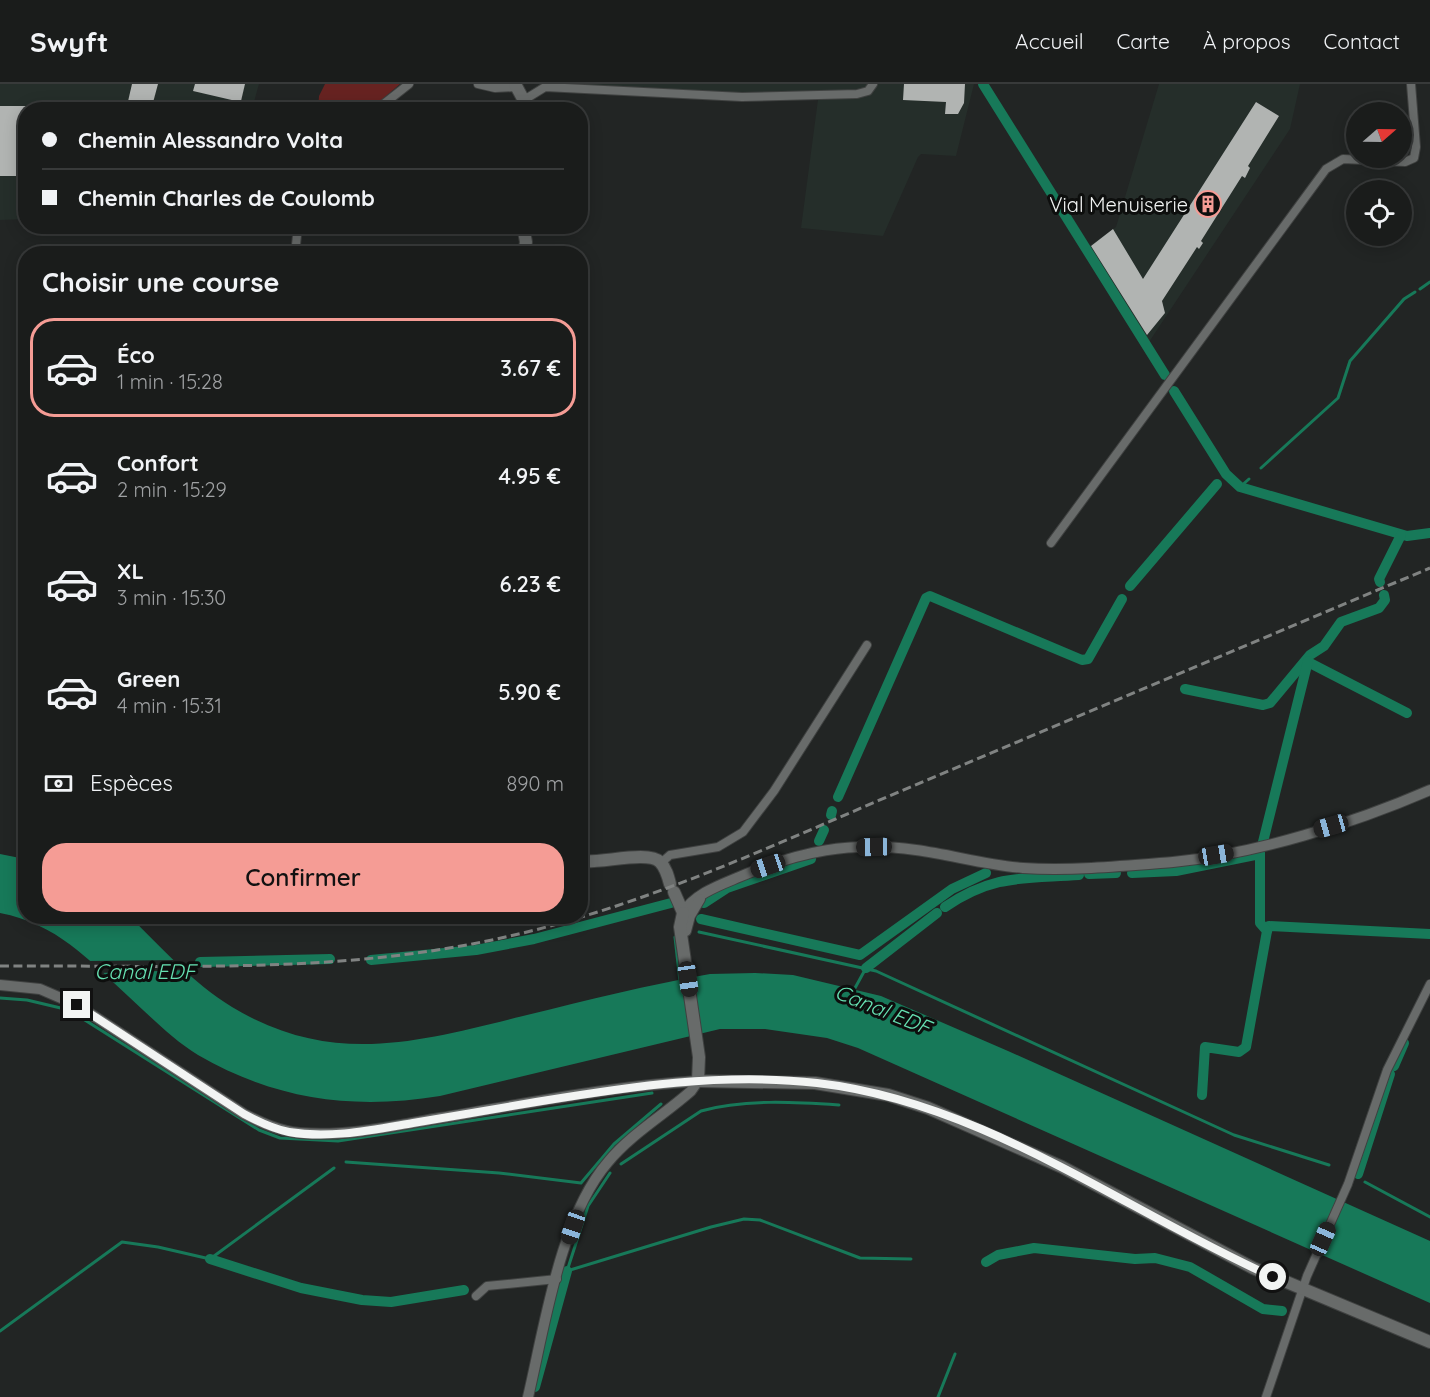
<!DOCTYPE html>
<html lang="fr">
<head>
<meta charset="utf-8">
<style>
	body { margin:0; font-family:Quicksand,sans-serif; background:#272928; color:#f1f3f6; height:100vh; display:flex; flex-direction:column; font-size:22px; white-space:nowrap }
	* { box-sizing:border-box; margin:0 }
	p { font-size:20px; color:#9fa1a3 }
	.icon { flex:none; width:33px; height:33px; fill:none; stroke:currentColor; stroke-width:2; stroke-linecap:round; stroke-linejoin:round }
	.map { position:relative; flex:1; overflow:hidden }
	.details { position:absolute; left:18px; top:162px; width:570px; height:678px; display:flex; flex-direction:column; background:#1a1c1b; border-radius:24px; box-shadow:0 3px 15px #0003,0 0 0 2px #383a3a }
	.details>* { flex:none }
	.top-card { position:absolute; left:18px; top:18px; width:570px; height:132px; border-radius:24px; box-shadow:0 3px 15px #0003,0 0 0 2px #383a3a; display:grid; align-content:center; height:132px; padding:0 24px; background:#1a1c1b }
	.needle { width:39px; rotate:70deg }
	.controls { position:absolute; left:1346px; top:18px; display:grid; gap:12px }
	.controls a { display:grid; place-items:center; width:66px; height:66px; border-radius:50%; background:#1a1c1b; box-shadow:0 3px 15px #0003,0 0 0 2px #383a3a; font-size:30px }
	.end { position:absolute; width:27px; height:27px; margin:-14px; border:8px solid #f2f4f3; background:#111; box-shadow:0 0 0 3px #111 }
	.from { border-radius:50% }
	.car { position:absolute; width:18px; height:36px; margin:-18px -9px; border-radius:8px; box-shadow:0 0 4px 2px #0007; background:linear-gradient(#222 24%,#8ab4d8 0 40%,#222 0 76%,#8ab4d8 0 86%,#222 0) }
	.top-card b { display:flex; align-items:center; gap:21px; height:57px; font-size:22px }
	.top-card b+b { border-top:2px solid #383a3a }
	.top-card i { width:15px; height:15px; background:#f1f3f6 }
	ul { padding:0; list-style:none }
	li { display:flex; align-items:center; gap:18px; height:99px; margin:0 12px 9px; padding:0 12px; border:3px solid transparent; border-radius:24px }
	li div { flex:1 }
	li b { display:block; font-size:22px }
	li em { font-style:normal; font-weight:600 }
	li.active { border-color:#f59c95 }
	li>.icon { width:54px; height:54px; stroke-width:1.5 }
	h2 { padding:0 24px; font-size:27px; line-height:72px }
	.pay { display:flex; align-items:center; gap:15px; height:66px; padding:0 24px; font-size:22px }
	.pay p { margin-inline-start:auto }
	.action { display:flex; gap:12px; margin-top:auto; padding:12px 24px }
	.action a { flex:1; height:69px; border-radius:24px; background:#f59c95; color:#111; font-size:24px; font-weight:600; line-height:69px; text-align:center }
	header { display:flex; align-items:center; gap:36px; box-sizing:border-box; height:84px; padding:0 30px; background:#1a1c1b; border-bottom:2px solid #383a3a }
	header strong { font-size:28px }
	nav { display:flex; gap:33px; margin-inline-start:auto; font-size:21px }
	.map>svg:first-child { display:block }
</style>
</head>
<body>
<header>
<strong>Swyft</strong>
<nav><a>Accueil</a><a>Carte</a><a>À propos</a><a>Contact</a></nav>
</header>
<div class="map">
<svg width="1430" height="1313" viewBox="0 0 1430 1313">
	<rect width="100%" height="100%" fill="#222524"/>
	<g fill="#252e2a">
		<path d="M 0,0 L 259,0 L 252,25 L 26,26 L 25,135 L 0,136 Z"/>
		<path d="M 533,0 L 974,0 L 956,72 L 921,70 L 918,73 L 883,152 L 801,144 L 819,8 L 722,9 Z"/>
		<path d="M 1159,0 L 1300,0 L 1290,45 L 1149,258 L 1089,162 L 1116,143 Z"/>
	</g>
	<path fill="#672321" d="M 325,0 L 400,0 L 371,25 L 318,26 L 319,12 Z"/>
	<path fill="#177959" d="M 0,770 L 25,775 L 26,832 L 130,833 C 162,864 193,899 232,923 C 333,984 421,957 527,931 C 588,916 648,901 710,890 L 755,889 L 793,891 L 881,912 L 1008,967 L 1430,1157 L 1430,1219 L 858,964 L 827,954 L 765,945 L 720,945 L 440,1012 C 353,1026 276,1016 198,971 C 172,955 150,932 128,912 C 88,875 57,840 0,829 Z"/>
	<path fill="#222524" d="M 179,876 L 189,886 L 99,889 L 88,877 Z"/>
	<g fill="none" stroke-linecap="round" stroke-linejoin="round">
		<g stroke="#177959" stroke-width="3">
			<path d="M 1420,205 L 1430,198"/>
			<path d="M 1261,384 L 1338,314 L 1350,277 L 1404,215 L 1415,208"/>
			<path d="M 1240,403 L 1249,395"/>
			<path d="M 699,848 L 876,887 L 1234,1051 L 1329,1081"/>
			<path d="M 675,853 L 680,898"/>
			<path d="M 855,904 L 866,884"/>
			<path d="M 0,914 L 27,916 L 69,926 L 259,1046 L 280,1054 L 338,1057 L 652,1009"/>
			<path d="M 346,1078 L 499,1089 L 581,1099 L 614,1060 L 661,1020"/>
			<path d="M 621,1080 L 701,1027 C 743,1015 795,1018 839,1021"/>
			<path d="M 1365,1098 L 1430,1133"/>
			<path d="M 567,1187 L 711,1143 L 744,1135 L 760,1136 L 860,1174 L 911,1175"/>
			<path d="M 567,1187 L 588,1122 L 610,1089"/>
			<path d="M 0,1247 L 122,1158 L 158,1163 L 210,1175 L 334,1084"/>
			<path d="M 938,1313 L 955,1270"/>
		</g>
		<g stroke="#177959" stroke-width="10">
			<path d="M 983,0 L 1165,291"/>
			<path d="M 1174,307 L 1226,390 L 1240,403 L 1407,452 L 1430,449"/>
			<path d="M 1380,498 L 1379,495 L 1401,451"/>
			<path d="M 1130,502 L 1217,400"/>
			<path d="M 1308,578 L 1407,629"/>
			<path d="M 1185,605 L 1263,621 L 1270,619 L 1310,571 L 1324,562 L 1341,538 L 1379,524 L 1385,516 L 1384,511"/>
			<path d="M 838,713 L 926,514 L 930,512 L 1082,576 L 1088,575 L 1122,515"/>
			<path d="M 831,731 L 832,727"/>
			<path d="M 819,757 L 824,746"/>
			<path d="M 1263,758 L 1308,577"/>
			<path d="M 1132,789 L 1176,787 L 1260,770"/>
			<path d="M 1089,790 L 1116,789"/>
			<path d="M 704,819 L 727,804 L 811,775"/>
			<path d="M 945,823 C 994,790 1023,795 1079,791"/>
			<path d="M 701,835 L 860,871 L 952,805 L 986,789"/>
			<path d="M 1267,847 L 1269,842 L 1430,850"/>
			<path d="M 371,876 L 476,866 L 534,855 L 671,819"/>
			<path d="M 200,878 L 330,875"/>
			<path d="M 866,884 L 937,829"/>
			<path d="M 1394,982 L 1404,959"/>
			<path d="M 1202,1011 L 1205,963 L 1239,968 L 1246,963 L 1267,847 L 1260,839 L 1260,769"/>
			<path d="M 1358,1090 L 1390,990"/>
			<path d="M 210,1175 L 301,1204 L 362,1216 L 391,1218 L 464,1206"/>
			<path d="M 986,1178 L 998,1171 L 1034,1164 L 1135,1175 L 1155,1174 L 1190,1183 L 1263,1225 L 1282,1227"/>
			<path d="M 535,1303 L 567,1187"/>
		</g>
	</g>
	<g fill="#b1b4b2">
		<path d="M 132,0 L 158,0 L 151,26 L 126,26 Z"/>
		<path d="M 195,0 L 245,0 L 241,17 L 236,17 L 193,7 Z"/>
		<path d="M 904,0 L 965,0 L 964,19 L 958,30 L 945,30 L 946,18 L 903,16 Z"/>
		<path d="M 1256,18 L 1279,32 L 1248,82 L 1250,84 L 1245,94 L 1242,92 L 1201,157 L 1203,159 L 1199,165 L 1197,163 L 1162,217 L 1165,229 L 1147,251 L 1091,162 L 1113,145 L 1143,195 Z"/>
		<rect x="0" y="22" width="26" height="70"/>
	</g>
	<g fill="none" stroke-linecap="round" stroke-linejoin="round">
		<defs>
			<g id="minor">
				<path d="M 478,0 L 495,4 L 516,3"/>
				<path d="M 524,16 L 545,3 L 742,13 L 857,10 L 868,7 L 873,0"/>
				<path d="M 376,26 L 409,0"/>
				<path d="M 295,170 L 298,142"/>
				<path d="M 1051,459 L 1326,85 L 1343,75 L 1405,78 L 1414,74 L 1416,63 L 1411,0"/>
				<path d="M 661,779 L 670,771 L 718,763 L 743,748 L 774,707 L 867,561"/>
				<path d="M 476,1212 L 487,1202 L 557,1195"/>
				<path d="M 1266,1313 L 1307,1192 L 1348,1100 L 1387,986 L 1430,900"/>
			</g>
			<g id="tertiary">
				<path d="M 683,829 C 694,810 720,801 739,793 C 800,767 850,757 916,766 C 952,771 987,781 1023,784 C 1072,787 1124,782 1173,778 C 1256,770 1354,739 1430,706"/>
				<path d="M 686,847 L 690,832 L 700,815"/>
				<path d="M 0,901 L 40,905 L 77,921 L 244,1030 C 262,1039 279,1047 300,1049 C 347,1053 394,1042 440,1034 C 525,1020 612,1002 698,997"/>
				<path d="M 528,1313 C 545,1241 560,1134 608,1078 C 631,1050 664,1031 691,1007 L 698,997"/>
			</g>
			<g id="secondary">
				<path d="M 515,0 L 529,26"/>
				<path d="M 523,142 L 526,158 L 524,170"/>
				<path d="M 580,777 C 600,780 648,766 660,778 C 666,784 668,792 670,800"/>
				<path d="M 674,808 L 685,833"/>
				<path d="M 683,829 L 680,843 L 699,973 L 698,997 L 815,999 L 888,1011 L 928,1024 L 1062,1083 L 1253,1184 L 1430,1258"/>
			</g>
		</defs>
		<use href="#minor" stroke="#3f4140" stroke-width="10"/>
		<use href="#tertiary" stroke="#3f4140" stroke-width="12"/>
		<use href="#secondary" stroke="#3f4140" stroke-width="14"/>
		<use href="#minor" stroke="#686b6a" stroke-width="8"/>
		<use href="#tertiary" stroke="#686b6a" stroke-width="10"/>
		<use href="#secondary" stroke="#686b6a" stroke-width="12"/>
		<path stroke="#808382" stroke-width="3" stroke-dasharray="9 4.5" stroke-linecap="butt" d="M 0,882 C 160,881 325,890 482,858 C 629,829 764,765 901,707 C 1077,633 1254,558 1430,484"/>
	</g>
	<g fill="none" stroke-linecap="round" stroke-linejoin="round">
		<path stroke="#f2f4f3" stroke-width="8" d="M 77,921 L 244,1030 C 259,1038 273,1045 289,1048 C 330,1055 372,1046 413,1039 C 454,1032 495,1025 536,1018 C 628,1003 723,988 817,999 C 984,1018 1123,1126 1273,1193"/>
	</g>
	<defs>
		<symbol id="building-ring" viewBox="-11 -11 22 22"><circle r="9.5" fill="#0d0e0d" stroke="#f59c95" stroke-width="1.5"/><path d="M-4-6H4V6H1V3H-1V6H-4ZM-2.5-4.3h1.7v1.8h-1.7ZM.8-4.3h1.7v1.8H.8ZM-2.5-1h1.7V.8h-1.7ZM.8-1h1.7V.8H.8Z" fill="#f59c95"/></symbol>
	</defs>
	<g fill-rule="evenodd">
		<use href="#building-ring" x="1193" y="105" width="30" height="30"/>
	</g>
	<g text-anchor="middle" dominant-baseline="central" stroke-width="6" stroke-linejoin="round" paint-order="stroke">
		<g font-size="20" fill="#f2f4f3" stroke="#0d0e0d" text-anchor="end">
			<text x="1188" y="120">Vial Menuiserie</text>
		</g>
		<g font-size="21" font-style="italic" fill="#66e1b2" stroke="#0d0e0d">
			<text x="145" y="887">Canal EDF</text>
			<text transform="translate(883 925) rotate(22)">Canal EDF</text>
		</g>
	</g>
</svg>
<div class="controls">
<a><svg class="needle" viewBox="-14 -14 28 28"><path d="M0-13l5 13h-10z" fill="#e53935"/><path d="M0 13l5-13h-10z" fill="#9fa1a3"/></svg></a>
<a><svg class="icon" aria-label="locate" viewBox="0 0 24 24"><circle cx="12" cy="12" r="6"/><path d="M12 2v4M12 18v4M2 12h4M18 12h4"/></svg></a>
</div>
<i class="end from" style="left:1273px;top:1193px"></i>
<i class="end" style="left:77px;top:921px"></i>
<i class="car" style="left:1331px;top:742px;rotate:254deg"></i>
<i class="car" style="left:874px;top:763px;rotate:269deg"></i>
<i class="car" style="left:1216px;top:771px;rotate:80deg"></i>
<i class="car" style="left:768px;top:782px;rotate:251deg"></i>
<i class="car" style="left:688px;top:895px;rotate:172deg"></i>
<i class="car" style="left:573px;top:1143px;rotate:199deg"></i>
<i class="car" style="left:1323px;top:1155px;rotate:24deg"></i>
<div class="top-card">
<b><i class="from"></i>Chemin Alessandro Volta</b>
<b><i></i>Chemin Charles de Coulomb</b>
</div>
<section class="details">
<h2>Choisir une course</h2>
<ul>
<li class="active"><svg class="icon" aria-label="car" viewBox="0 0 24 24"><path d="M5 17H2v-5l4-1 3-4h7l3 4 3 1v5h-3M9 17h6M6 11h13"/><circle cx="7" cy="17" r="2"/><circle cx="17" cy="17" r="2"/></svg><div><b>Éco</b><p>1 min · 15:28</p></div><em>3.67 €</em></li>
<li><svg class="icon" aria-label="car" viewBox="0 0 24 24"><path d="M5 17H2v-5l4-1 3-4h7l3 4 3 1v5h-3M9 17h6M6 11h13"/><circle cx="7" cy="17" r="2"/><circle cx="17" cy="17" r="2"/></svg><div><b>Confort</b><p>2 min · 15:29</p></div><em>4.95 €</em></li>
<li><svg class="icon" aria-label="car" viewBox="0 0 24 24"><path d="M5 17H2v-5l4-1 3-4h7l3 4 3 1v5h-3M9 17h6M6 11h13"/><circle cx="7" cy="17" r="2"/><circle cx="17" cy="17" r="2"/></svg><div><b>XL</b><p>3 min · 15:30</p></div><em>6.23 €</em></li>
<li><svg class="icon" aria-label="car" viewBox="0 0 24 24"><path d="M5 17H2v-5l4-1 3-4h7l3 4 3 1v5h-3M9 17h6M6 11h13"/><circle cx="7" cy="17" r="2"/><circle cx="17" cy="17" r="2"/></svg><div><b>Green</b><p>4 min · 15:31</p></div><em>5.90 €</em></li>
</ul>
<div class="pay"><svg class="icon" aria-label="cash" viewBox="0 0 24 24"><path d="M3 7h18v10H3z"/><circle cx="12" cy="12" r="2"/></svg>Espèces<p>890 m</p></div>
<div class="action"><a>Confirmer</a></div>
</section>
</div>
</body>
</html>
